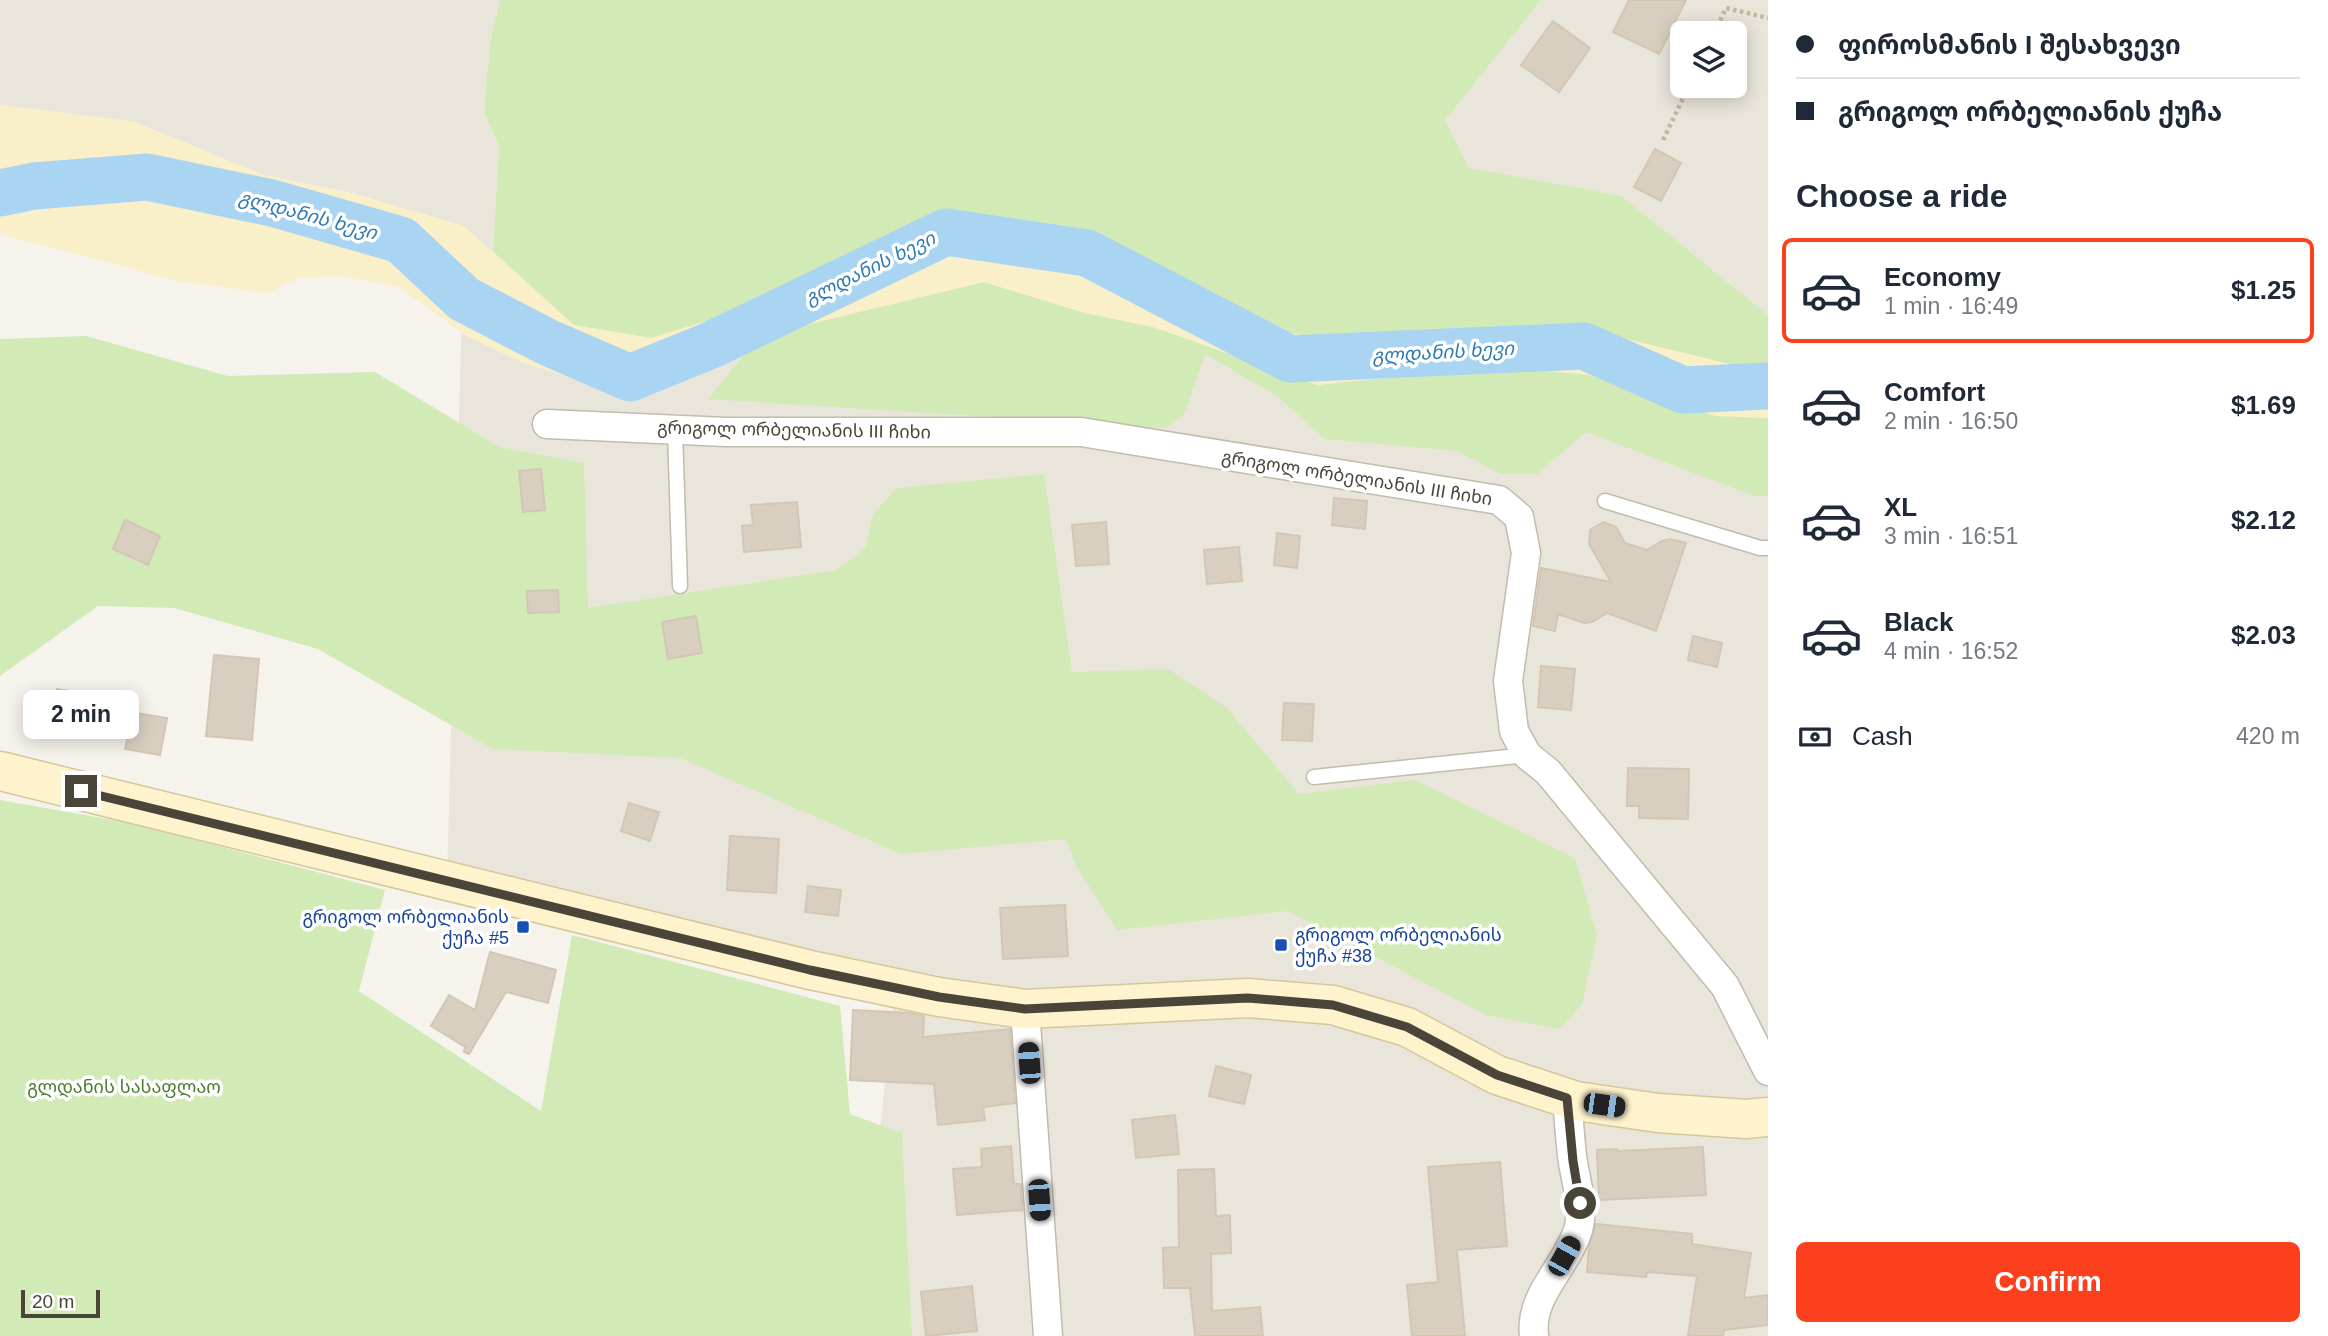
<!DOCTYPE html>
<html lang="en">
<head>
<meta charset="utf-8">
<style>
	body { margin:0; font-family:Helvetica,"Noto Sans Georgian",sans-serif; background:#f6f6f7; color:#1f2937; height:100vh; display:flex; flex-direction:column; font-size:26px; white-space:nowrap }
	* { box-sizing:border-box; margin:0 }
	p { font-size:23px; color:#747a83 }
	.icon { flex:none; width:38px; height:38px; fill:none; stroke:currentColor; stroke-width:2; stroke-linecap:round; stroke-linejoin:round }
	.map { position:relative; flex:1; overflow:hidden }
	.drawer { display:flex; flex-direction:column; background:#fff; width:560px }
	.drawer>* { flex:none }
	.hud { display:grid; align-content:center; height:154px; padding:0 28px; background:#fff }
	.fabs { position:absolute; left:1670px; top:21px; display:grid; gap:14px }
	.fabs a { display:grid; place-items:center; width:77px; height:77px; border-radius:10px; background:#fff; box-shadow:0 4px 18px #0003; font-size:35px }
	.scale { position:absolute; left:21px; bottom:18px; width:79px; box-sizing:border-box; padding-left:7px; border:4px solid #4b4439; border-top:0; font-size:19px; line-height:24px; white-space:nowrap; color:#4b4439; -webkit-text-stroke:5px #fff; paint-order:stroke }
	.end { position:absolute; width:32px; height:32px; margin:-16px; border:9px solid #4b4439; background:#fff; box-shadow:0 0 0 4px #fff }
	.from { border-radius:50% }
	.bubble { position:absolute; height:49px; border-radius:10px; background:#fff; box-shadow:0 4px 18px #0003; font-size:23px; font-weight:700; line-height:49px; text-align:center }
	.car { position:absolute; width:21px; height:42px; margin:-21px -10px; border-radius:9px; box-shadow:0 0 5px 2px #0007; background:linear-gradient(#222 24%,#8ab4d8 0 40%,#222 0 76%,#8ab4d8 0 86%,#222 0) }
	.hud b { display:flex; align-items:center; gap:24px; height:66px; font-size:26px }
	.hud b+b { border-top:2px solid #e0e1e3 }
	.hud i { width:18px; height:18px; background:#1f2937 }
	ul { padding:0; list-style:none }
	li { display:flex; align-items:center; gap:21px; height:105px; margin:0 14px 10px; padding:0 14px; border:4px solid transparent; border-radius:10px }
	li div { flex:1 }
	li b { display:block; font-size:26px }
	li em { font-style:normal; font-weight:700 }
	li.on { border-color:#fc3f1d }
	li>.icon { width:63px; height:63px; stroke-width:1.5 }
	h2 { padding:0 28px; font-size:32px; line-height:84px }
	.pay { display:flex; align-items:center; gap:18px; height:77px; padding:0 28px; font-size:26px }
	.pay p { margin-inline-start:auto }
	.button { display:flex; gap:14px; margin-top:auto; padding:14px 28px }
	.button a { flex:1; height:80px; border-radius:10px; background:#fc3f1d; color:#fff; font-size:28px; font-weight:700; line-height:80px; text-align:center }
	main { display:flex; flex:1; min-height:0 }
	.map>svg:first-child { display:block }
</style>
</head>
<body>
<main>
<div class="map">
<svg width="1768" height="1336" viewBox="0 0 1768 1336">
	<rect width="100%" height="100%" fill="#f6f3ec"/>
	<g fill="#eae5da" fill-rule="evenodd">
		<path d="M 0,0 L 500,0 L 490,42 L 484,112 L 499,145 L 493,251 L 886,244 L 1768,370 L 1768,1336 L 859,1336 L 895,984 L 447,881 L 464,226 L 348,192 L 263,175 L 135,122 L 0,105 Z"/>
		<path d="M 1541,0 L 1768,0 L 1768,315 L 1622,196 L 1469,169 L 1444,120 ZM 1682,33 L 1734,33 L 1734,86 L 1682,86 Z"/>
	</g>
	<g fill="#d2eab5">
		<path d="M 500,0 L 1541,0 L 1445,120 L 1469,168 L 1622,196 L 1768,315 L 1768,370 L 1754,370 L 1601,333 L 1376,346 L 1282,332 L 1189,285 L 886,244 L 769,302 L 651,338 L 574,325 L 493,251 L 499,146 L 484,112 L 490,42 Z"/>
		<path d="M 984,282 L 1085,313 L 1153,327 L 1317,385 L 1505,367 L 1590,375 L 1659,395 L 1712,415 L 1768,418 L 1768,495 L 1757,497 L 1586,432 L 1537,474 L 1500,474 L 1458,451 L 1325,439 L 1277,396 L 1205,354 L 1184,415 L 1166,428 L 708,399 L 757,339 L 797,327 Z"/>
		<path d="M 86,336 L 228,376 L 375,372 L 499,447 L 584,463 L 588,608 L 837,570 L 865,548 L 873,514 L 897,488 L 1044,474 L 1072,672 L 1168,669 L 1227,708 L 1299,794 L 1415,780 L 1575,858 L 1597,935 L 1582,1004 L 1560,1029 L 1486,1015 L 1288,911 L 1117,930 L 1075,864 L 1066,839 L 901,854 L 680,758 L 493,749 L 318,649 L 174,608 L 98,606 L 0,676 L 0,339 Z"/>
		<path d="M 0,800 L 135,824 L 385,890 L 359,991 L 541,1111 L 572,935 L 840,1006 L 850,1114 L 902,1133 L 912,1336 L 0,1336 Z"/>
	</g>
	<path fill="#f9efc9" d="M 0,105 L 135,122 L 263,175 L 348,192 L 464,226 L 574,325 L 651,338 L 769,302 L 886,244 L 982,215 L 1082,230 L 1282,332 L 1376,346 L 1601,333 L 1753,370 L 1768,370 L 1768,418 L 1715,416 L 1659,395 L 1590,375 L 1505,367 L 1388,377 L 1317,385 L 1153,327 L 1085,313 L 984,282 L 797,327 L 725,349 L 656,385 L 588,383 L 523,363 L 466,336 L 399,287 L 340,276 L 297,278 L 268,293 L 178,281 L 0,234 Z"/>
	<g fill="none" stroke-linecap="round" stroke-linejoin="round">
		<path stroke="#a9d4f2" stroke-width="47" d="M 0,193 L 34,186 L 147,177 L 272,203 L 401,240 L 464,299 L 547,342 L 630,378 L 711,345 L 946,232 L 1087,253 L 1290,359 L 1584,346 L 1683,390 L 1768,386"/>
	</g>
	<g fill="#d8cfc1" stroke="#d3c7b4" stroke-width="2">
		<path d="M 1629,0 L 1686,0 L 1659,54 L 1613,32 Z"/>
		<path d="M 1553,21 L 1590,48 L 1559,92 L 1521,65 Z"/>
		<path d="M 1655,149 L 1681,163 L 1661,201 L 1634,187 Z"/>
		<path d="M 541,469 L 545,510 L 523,512 L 519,471 Z"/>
		<path d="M 1334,498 L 1367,501 L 1365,529 L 1332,525 Z"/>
		<path d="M 797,502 L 801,547 L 744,552 L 742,526 L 753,525 L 751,505 Z"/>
		<path d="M 125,520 L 160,536 L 148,565 L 113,549 Z"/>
		<path d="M 1106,522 L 1109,564 L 1076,566 L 1072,525 Z"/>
		<path d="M 1603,522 L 1616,527 L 1625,543 L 1647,550 L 1662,541 L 1671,539 L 1686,543 L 1656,631 L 1607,613 L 1592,622 L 1584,623 L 1558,614 L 1555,631 L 1533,626 L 1541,568 L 1611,582 L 1589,544 L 1590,530 Z"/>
		<path d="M 1277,533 L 1300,536 L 1297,568 L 1274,565 Z"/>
		<path d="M 1239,547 L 1242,581 L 1207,584 L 1204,550 Z"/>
		<path d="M 558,590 L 559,612 L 528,613 L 527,591 Z"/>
		<path d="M 696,616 L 702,653 L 668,659 L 662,622 Z"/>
		<path d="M 1693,636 L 1722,643 L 1717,667 L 1688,660 Z"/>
		<path d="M 214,655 L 259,659 L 252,740 L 206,736 Z"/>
		<path d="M 1541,666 L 1575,669 L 1571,710 L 1538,707 Z"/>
		<path d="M 57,689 L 97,695 L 95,706 L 167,718 L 160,755 L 125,749 L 128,735 L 52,725 Z"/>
		<path d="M 1284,703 L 1314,704 L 1312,741 L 1282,740 Z"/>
		<path d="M 1628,768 L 1689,769 L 1688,819 L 1639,818 L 1639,806 L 1627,806 Z"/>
		<path d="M 629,803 L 659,812 L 650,841 L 621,831 Z"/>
		<path d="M 730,836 L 779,839 L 776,893 L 727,890 Z"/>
		<path d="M 808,886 L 841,890 L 838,916 L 805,912 Z"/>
		<path d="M 1065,905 L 1068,956 L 1003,959 L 1000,908 Z"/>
		<path d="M 490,952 L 556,970 L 548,1003 L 506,992 L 469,1054 L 464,1052 L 465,1047 L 431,1026 L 449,995 L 475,1010 Z"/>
		<path d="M 853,1010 L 910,1013 L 924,1016 L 923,1037 L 1010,1029 L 1015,1103 L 983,1107 L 985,1120 L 938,1125 L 934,1084 L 850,1080 Z"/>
		<path d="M 1216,1066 L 1251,1075 L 1244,1104 L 1209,1096 Z"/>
		<path d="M 1175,1115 L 1179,1154 L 1136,1158 L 1132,1120 Z"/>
		<path d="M 1011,1146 L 1014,1184 L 1021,1184 L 1022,1210 L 957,1215 L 953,1169 L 982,1167 L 981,1149 Z"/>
		<path d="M 1703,1147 L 1706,1195 L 1599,1200 L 1597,1150 L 1617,1149 L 1618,1151 Z"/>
		<path d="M 1500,1162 L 1507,1246 L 1457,1250 L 1465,1336 L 1412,1336 L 1407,1285 L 1438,1282 L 1428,1167 Z"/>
		<path d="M 1214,1169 L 1216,1216 L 1230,1215 L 1231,1253 L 1211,1254 L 1212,1311 L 1260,1307 L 1263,1336 L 1195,1336 L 1190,1288 L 1164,1288 L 1163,1248 L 1179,1247 L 1178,1170 Z"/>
		<path d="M 1596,1224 L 1692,1234 L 1692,1244 L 1751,1253 L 1744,1298 L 1768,1295 L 1768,1325 L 1724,1330 L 1723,1336 L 1688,1336 L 1697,1276 L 1647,1272 L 1646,1277 L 1587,1272 L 1589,1246 Z"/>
		<path d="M 972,1286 L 977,1331 L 926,1336 L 921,1292 Z"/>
	</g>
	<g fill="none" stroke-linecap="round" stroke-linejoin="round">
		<defs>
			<g id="lane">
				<path d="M 675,430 L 680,586"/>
				<path d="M 1605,501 L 1760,548 L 1768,548"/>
				<path d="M 1314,777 L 1527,755"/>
			</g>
			<g id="street">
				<path d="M 547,424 L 726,432 L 1081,432 L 1499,500 L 1519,517 L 1526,553 L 1508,681 L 1514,731 L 1527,755 L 1548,772 L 1725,986 L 1768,1071"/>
				<path d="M 1025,1009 L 1048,1336"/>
				<path d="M 1534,1336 C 1529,1296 1565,1268 1577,1233 C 1585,1211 1577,1185 1573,1163 C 1570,1142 1569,1120 1567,1098"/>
			</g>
			<path id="secondary" d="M 0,771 L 810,970 L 939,997 L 1025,1009 L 1248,998 L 1333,1005 L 1407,1027 L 1497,1075 L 1576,1101 L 1658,1113 L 1746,1119 L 1768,1117"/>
		</defs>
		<use href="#lane" stroke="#c2bbae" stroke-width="17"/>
		<use href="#street" stroke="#c2bbae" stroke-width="31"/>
		<use href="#secondary" stroke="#d6c79b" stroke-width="41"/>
		<g stroke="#c4b79f" stroke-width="4.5" stroke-dasharray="3.5 3.5" stroke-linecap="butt">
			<path d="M 1714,33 L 1726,8 L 1768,18"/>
			<path d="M 1663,140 L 1689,86"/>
		</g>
		<use href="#lane" stroke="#fff" stroke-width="14"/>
		<use href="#street" stroke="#fff" stroke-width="28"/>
		<use href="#secondary" stroke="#fff3cd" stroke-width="38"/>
	</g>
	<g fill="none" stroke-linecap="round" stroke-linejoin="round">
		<path stroke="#4b4439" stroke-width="9" d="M 81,791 L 810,970 L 939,997 L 1025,1009 L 1248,998 L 1333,1005 L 1407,1027 L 1497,1075 L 1567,1098 L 1573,1161 L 1580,1203"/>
	</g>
	<g fill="#1a4fb4" stroke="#fff" stroke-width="2.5">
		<rect x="516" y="920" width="14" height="14" rx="3.5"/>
		<rect x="1274" y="938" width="14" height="14" rx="3.5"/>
	</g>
	<g text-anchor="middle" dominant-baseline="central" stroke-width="7" stroke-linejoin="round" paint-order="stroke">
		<g font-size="18" fill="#4b4439" stroke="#fff">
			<text transform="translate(794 430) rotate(1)">გრიგოლ ორბელიანის III ჩიხი</text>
			<text transform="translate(1357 478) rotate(9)">გრიგოლ ორბელიანის III ჩიხი</text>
		</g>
		<g font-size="18" fill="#164399" stroke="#fff" text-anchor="end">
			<text x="509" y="917">გრიგოლ ორბელიანის<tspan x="509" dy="21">ქუჩა #5</tspan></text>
			<text x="1295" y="935" text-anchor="start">გრიგოლ ორბელიანის<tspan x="1295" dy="21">ქუჩა #38</tspan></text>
		</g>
		<g font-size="18" fill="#4a7f2a" stroke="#fff">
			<text x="124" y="1087">გლდანის სასაფლაო</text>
		</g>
		<g font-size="19" font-style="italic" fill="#2e7ab2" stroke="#fff">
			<text transform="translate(308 215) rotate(15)">გლდანის ხევი</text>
			<text transform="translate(870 268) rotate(-26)">გლდანის ხევი</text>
			<text transform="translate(1443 352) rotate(-3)">გლდანის ხევი</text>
		</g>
	</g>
</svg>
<div class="fabs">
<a><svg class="icon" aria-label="layers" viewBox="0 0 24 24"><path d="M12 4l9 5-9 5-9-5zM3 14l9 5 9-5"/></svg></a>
</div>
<div class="scale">20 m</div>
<i class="end from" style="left:1580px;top:1203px"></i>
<i class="end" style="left:81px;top:791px"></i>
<div class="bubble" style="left:23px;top:690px;width:116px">2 min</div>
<i class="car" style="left:1029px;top:1063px;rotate:356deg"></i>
<i class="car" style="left:1604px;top:1105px;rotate:98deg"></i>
<i class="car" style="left:1039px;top:1200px;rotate:176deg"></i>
<i class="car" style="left:1564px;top:1256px;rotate:29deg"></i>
</div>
<section class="drawer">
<div class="hud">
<b><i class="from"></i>ფიროსმანის I შესახვევი</b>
<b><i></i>გრიგოლ ორბელიანის ქუჩა</b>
</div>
<h2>Choose a ride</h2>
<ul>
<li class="on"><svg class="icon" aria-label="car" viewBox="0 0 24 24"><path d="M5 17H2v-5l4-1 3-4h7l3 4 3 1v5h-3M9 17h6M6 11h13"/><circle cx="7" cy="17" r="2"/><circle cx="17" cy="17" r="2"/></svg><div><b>Economy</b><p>1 min · 16:49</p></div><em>$1.25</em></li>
<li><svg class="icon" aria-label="car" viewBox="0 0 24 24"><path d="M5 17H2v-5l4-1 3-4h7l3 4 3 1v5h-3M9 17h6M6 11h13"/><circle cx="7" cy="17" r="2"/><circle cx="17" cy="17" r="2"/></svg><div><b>Comfort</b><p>2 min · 16:50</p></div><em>$1.69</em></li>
<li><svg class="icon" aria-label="car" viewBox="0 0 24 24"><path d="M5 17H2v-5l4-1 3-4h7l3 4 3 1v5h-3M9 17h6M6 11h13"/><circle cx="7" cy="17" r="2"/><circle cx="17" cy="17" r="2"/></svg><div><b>XL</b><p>3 min · 16:51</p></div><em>$2.12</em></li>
<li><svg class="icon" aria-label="car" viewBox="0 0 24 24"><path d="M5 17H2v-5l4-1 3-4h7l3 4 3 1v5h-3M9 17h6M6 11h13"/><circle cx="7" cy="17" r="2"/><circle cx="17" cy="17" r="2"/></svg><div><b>Black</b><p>4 min · 16:52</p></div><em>$2.03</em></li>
</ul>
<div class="pay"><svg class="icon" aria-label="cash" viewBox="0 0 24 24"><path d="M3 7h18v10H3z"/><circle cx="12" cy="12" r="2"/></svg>Cash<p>420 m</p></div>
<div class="button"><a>Confirm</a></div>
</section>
</main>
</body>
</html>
